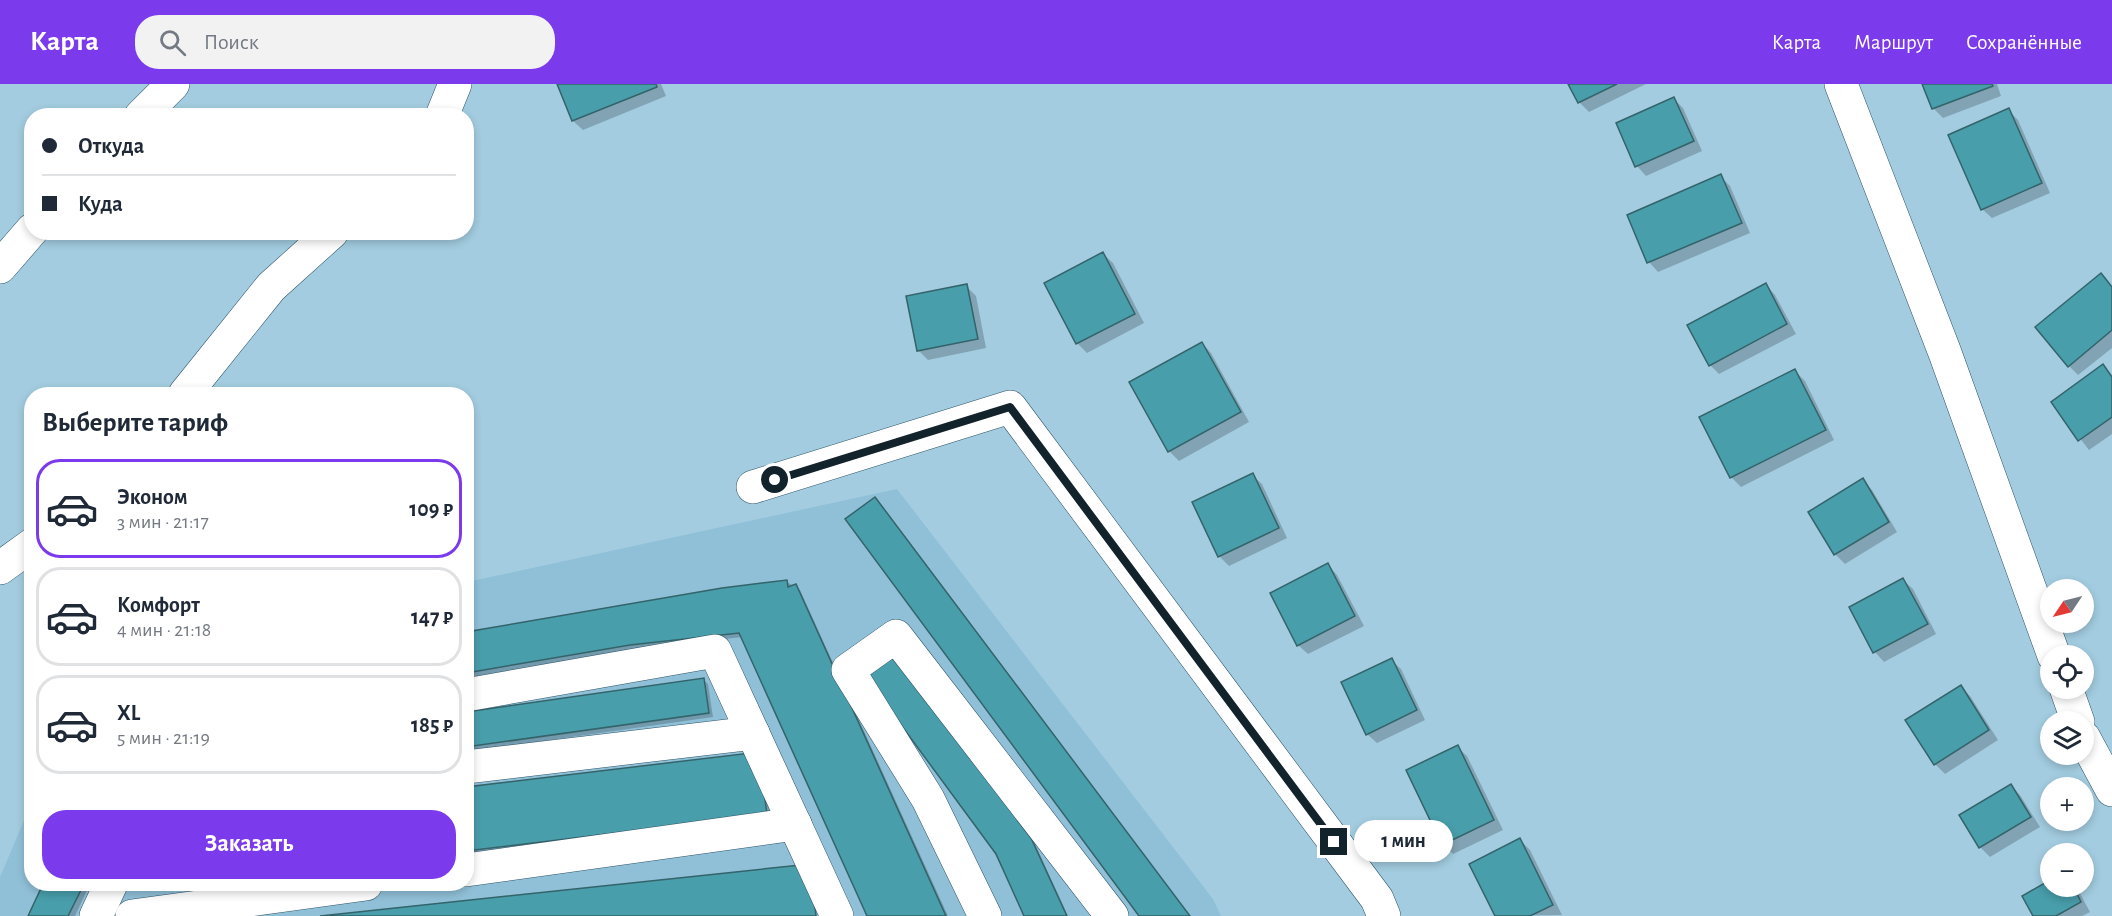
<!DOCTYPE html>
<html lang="ru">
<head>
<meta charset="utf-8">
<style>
	body { margin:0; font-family:"Alegreya Sans",sans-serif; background:#f2f2f3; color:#1f2937; height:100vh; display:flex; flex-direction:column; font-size:22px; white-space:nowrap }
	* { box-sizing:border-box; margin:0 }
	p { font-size:20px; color:#747a83 }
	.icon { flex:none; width:33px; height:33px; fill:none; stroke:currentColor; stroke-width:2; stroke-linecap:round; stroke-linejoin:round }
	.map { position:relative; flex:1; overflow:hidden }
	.panel { position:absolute; left:24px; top:303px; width:450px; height:504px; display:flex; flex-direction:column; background:#fff; border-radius:24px; box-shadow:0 3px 9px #0003 }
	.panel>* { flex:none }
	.banner { position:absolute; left:24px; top:24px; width:450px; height:132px; border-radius:24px; box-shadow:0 3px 9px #0003; display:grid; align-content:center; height:132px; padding:0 18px; background:#fff }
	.needle { width:39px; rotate:235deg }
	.controls { position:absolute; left:2040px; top:495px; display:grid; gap:12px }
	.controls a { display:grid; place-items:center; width:54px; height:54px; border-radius:50%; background:#fff; box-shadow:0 3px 9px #0003; font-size:30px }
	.end { position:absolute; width:27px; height:27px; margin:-14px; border:8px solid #13232b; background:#fff; box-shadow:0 0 0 3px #fff }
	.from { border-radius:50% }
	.bubble { position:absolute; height:42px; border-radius:21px; background:#fff; box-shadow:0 3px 9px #0003; font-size:20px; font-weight:700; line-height:42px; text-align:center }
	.banner b { display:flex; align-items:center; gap:21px; height:57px; font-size:22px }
	.banner b+b { border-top:2px solid #e0e1e3 }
	.banner i { width:15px; height:15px; background:#1f2937 }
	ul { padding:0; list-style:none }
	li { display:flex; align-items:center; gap:18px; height:99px; margin:0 12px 9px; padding:0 6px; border:3px solid #e0e1e3; border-radius:24px }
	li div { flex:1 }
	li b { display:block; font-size:22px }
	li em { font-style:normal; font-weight:700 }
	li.current { border-color:#7c3aed }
	li>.icon { width:54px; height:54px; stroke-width:1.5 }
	h2 { padding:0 18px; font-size:27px; line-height:72px }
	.action { display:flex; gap:12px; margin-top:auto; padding:12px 18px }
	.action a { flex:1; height:69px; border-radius:24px; background:#7c3aed; color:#fff; font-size:24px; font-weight:700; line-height:69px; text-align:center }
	header { display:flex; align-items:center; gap:36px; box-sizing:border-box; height:84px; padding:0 30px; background:#7c3aed; color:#fff }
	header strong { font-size:28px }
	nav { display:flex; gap:33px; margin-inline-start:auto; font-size:21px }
	.search { width:420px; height:54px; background:#f2f2f3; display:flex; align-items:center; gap:15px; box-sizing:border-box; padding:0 21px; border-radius:24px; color:#747a83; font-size:22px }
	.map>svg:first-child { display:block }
</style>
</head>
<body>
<header>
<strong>Карта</strong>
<div class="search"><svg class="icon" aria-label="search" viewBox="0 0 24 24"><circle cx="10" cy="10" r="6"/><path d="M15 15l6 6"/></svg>Поиск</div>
<nav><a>Карта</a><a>Маршрут</a><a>Сохранённые</a></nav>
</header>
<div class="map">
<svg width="2112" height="832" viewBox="0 0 2112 832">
	<rect width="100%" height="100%" fill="#a3cce0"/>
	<path fill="#90c0d8" d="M 897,405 L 1213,815 L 1221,832 L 0,832 L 0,793 L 31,720 L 32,800 L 466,800 L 467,498 Z"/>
	<g fill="#0003">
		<path d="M 558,0 L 661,0 L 666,12 L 583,46 L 573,37 Z"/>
		<path d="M 1570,0 L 1646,0 L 1589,28 L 1579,18 Z"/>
		<path d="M 1924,0 L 1997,0 L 2001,12 L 1943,34 L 1933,24 Z"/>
		<path d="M 1674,15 L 1683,24 L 1702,67 L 1646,92 L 1637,82 Z"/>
		<path d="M 2008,26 L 2018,36 L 2050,109 L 1992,134 L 1982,125 Z"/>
		<path d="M 1720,92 L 1730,102 L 1750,149 L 1658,188 L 1649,178 Z"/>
		<path d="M 1103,170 L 1113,179 L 1144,239 L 1087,269 L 1077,259 L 1046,199 Z"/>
		<path d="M 1766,201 L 1775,211 L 1796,250 L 1719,290 L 1710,281 Z"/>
		<path d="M 966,202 L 976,212 L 986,264 L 928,276 L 918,266 Z"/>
		<path d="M 2112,203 L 2112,264 L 2078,291 L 2069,282 Z"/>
		<path d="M 1202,259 L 1211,269 L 1249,338 L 1179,377 L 1169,367 Z"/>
		<path d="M 2103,282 L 2112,291 L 2112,350 L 2089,366 L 2053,319 Z"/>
		<path d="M 1795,287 L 1805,297 L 1834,356 L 1741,403 L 1731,393 Z"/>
		<path d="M 1252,391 L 1262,400 L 1287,454 L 1229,482 L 1219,472 Z"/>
		<path d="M 1862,396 L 1872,406 L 1897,448 L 1845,480 L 1835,470 Z"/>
		<path d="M 1328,481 L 1337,491 L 1364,542 L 1308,570 L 1298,561 Z"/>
		<path d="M 1903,496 L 1913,505 L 1936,550 L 1884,578 L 1875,568 L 1851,524 Z"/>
		<path d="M 787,498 L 800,506 L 948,832 L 869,832 L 742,553 L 635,565 L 466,594 L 466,550 Z"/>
		<path d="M 898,576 L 1035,760 L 1068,832 L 1026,832 Z"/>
		<path d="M 1391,576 L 1401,585 L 1425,636 L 1377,659 L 1367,650 Z"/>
		<path d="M 703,596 L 708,600 L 713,633 L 466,668 L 466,630 Z"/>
		<path d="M 1961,603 L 1970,612 L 1998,656 L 1945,690 L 1935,680 Z"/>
		<path d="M 1457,663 L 1467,672 L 1503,746 L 1453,770 L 1443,760 Z"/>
		<path d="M 763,674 L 770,735 L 466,772 L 466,705 Z"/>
		<path d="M 2011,702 L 2020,711 L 2040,743 L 1990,773 L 1980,763 L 1961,731 Z"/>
		<path d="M 1520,756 L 1530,766 L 1562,831 L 1496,832 Z"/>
		<path d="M 2050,798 L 2050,802 L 2076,802 L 2090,828 L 2082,832 L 2035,832 L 2024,813 Z"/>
		<path d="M 45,800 L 90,800 L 75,832 L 30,832 Z"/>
		<path d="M 164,800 L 234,800 L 169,807 Z"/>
	</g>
	<g fill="#489eab" stroke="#34636a" stroke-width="1.5">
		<path d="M 557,0 L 656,0 L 657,3 L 572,37 Z"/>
		<path d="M 1568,0 L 1617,0 L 1578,19 Z"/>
		<path d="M 1922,0 L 1992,0 L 1993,2 L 1932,25 Z"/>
		<path d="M 1674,13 L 1694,57 L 1635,83 L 1616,39 Z"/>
		<path d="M 2009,24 L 2042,99 L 1981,126 L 1948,51 Z"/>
		<path d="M 1721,90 L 1742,139 L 1647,179 L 1627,131 Z"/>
		<path d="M 1103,168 L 1135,230 L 1076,260 L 1044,199 Z"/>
		<path d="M 2101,189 L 2112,203 L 2112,246 L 2068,283 L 2035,243 Z"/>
		<path d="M 1766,199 L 1787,240 L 1709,282 L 1687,241 Z"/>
		<path d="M 967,200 L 978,255 L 917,267 L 906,212 Z"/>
		<path d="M 1202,258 L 1241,328 L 1168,368 L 1129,298 Z"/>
		<path d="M 2103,280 L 2112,293 L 2112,333 L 2078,357 L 2051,318 Z"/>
		<path d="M 1795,285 L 1826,346 L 1730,394 L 1699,333 Z"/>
		<path d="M 1253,389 L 1279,444 L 1218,473 L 1192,418 Z"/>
		<path d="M 1863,394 L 1889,438 L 1834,471 L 1808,428 Z"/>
		<path d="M 875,413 L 1190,832 L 1139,832 L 845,435 Z"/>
		<path d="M 1328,479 L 1355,532 L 1297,562 L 1270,509 Z"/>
		<path d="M 1903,494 L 1928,540 L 1873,569 L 1849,523 Z"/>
		<path d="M 787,496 L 788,503 L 796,500 L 946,832 L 867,832 L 739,549 L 630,561 L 466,589 L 466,548 L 722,504 Z"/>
		<path d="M 894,570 L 1031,754 L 1067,832 L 1024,832 L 996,770 L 865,592 Z"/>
		<path d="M 1392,574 L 1417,626 L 1366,651 L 1341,598 Z"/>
		<path d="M 704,594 L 709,629 L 466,663 L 466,628 Z"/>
		<path d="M 1961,601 L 1989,646 L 1934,681 L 1905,636 Z"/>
		<path d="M 1458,661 L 1494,736 L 1442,761 L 1406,686 Z"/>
		<path d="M 759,668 L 767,731 L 466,767 L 466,703 Z"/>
		<path d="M 2011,700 L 2031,733 L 1979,764 L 1959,731 Z"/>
		<path d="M 1520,754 L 1553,821 L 1530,832 L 1495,832 L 1469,780 Z"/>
		<path d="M 810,780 L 816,832 L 320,832 Z"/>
		<path d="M 2050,796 L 2050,802 L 2073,802 L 2081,818 L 2056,832 L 2033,832 L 2022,812 Z"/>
		<path d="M 43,800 L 84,800 L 68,832 L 28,832 Z"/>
	</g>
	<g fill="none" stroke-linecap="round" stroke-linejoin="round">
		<defs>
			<g id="minor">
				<path d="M 1841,0 L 1945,269 L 2054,572"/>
				<path d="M 141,32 L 173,0"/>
				<path d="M 442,32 L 455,0"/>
				<path d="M 0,183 L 32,146"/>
				<path d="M 185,310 L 271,203 L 332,148"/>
				<path d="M 753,403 L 1010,323 L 1377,815 L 1384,832"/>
				<path d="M 0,484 L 32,461"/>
				<path d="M 2066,604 L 2078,638"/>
				<path d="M 466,611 L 715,567 L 837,832"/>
				<path d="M 2084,654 L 2112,706"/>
				<path d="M 466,683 L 753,649"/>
				<path d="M 466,786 L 795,740"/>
				<path d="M 96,832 L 111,800"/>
				<path d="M 132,832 L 366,800"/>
				<path d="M 985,832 L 928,715 L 848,586 L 896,552 L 1112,832"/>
			</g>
		</defs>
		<use href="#minor" stroke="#2d5465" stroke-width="34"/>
		<use href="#minor" stroke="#fff" stroke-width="33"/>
	</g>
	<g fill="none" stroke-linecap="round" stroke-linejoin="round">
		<path stroke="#13232b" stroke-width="8" d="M 775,396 L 1010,323 L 1334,758"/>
	</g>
</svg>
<div class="controls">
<a><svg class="needle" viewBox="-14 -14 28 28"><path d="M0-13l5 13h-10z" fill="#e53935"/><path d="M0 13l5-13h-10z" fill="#747a83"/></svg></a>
<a><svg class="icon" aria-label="locate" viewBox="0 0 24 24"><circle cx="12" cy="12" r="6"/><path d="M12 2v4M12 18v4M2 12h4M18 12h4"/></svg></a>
<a><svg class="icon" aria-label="layers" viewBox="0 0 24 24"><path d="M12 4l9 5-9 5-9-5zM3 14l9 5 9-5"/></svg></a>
<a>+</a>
<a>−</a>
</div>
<i class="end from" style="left:775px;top:396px"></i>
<i class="end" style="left:1334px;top:758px"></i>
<div class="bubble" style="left:1354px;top:736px;width:99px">1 мин</div>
<div class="banner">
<b><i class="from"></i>Откуда</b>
<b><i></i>Куда</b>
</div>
<section class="panel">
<h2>Выберите тариф</h2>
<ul>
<li class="current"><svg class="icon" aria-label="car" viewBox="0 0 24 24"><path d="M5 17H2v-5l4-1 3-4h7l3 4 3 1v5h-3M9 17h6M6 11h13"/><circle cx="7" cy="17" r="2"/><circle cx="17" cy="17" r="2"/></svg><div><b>Эконом</b><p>3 мин · 21:17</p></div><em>109 ₽</em></li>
<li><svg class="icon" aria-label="car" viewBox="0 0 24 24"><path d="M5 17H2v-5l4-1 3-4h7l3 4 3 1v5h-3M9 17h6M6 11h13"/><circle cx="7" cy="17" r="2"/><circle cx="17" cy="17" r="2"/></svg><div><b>Комфорт</b><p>4 мин · 21:18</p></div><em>147 ₽</em></li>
<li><svg class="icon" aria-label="car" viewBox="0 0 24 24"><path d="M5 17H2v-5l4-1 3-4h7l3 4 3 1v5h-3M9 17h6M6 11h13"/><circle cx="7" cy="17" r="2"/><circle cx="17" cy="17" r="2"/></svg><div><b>XL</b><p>5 мин · 21:19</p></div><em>185 ₽</em></li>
</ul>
<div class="action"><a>Заказать</a></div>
</section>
</div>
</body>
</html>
